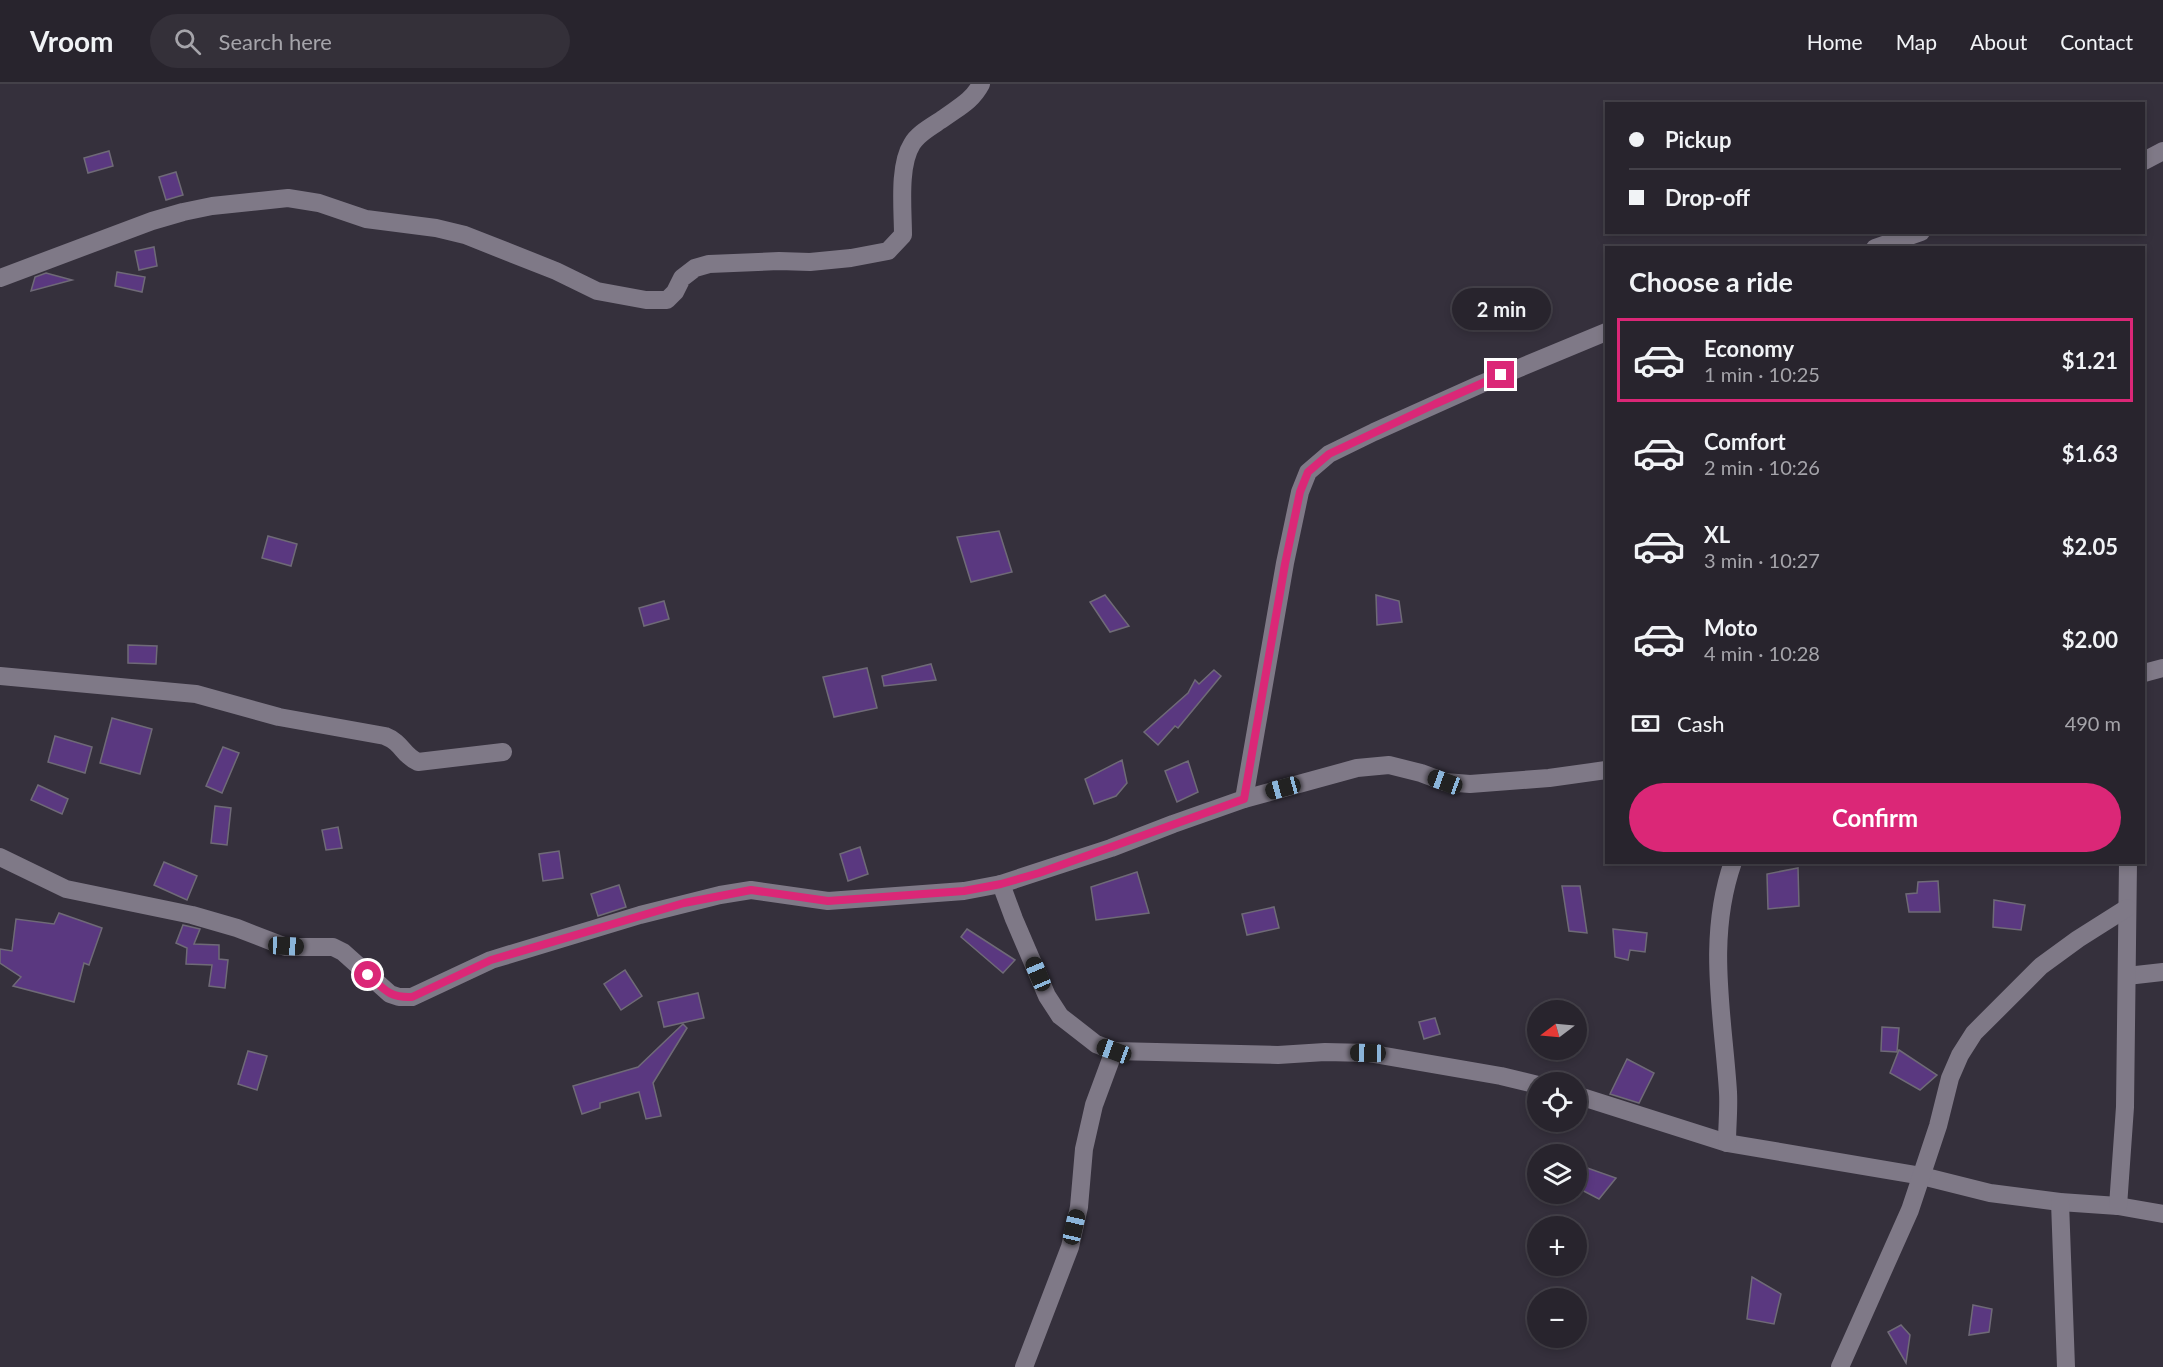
<!DOCTYPE html>
<html lang="en">
<head>
<meta charset="utf-8">
<style>
	body { margin:0; font-family:Lato,sans-serif; background:#343039; color:#f1f3f6; height:100vh; display:flex; flex-direction:column; font-size:22px; white-space:nowrap }
	* { box-sizing:border-box; margin:0 }
	p { font-size:20px; color:#a5a4aa }
	.icon { flex:none; width:33px; height:33px; fill:none; stroke:currentColor; stroke-width:2; stroke-linecap:round; stroke-linejoin:round }
	.map { position:relative; flex:1; overflow:hidden }
	.drawer { position:absolute; left:1605px; top:162px; width:540px; height:618px; display:flex; flex-direction:column; background:#28242d; border-radius:0px; box-shadow:0 3px 9px #0003,0 0 0 2px #444149 }
	.drawer>* { flex:none }
	.banner { position:absolute; left:1605px; top:18px; width:540px; height:132px; border-radius:0px; box-shadow:0 3px 9px #0003,0 0 0 2px #444149; display:grid; align-content:center; height:132px; padding:0 24px; background:#28242d }
	.needle { width:39px; rotate:254deg }
	.controls { position:absolute; left:1527px; top:916px; display:grid; gap:12px }
	.controls a { display:grid; place-items:center; width:60px; height:60px; border-radius:50%; background:#28242d; box-shadow:0 3px 9px #0003,0 0 0 2px #444149; font-size:30px }
	.end { position:absolute; width:27px; height:27px; margin:-14px; border:8px solid #db2777; background:#fff; box-shadow:0 0 0 3px #fff }
	.from { border-radius:50% }
	.bubble { position:absolute; height:42px; border-radius:21px; background:#28242d; box-shadow:0 3px 9px #0003,0 0 0 2px #444149; font-size:20px; font-weight:700; line-height:42px; text-align:center }
	.car { position:absolute; width:18px; height:36px; margin:-18px -9px; border-radius:8px; box-shadow:0 0 4px 2px #0007; background:linear-gradient(#222 24%,#8ab4d8 0 40%,#222 0 76%,#8ab4d8 0 86%,#222 0) }
	.banner b { display:flex; align-items:center; gap:21px; height:57px; font-size:22px }
	.banner b+b { border-top:2px solid #444149 }
	.banner i { width:15px; height:15px; background:#f1f3f6 }
	ul { padding:0; list-style:none }
	li { display:flex; align-items:center; gap:18px; height:84px; margin:0 12px 9px; padding:0 12px; border:3px solid transparent; border-radius:0px }
	li div { flex:1 }
	li b { display:block; font-size:22px }
	li em { font-style:normal; font-weight:700 }
	li.active { border-color:#db2777 }
	li>.icon { width:54px; height:54px; stroke-width:1.5 }
	h2 { padding:0 24px; font-size:27px; line-height:72px }
	.pay { display:flex; align-items:center; gap:15px; height:66px; padding:0 24px; font-size:22px }
	.pay p { margin-inline-start:auto }
	.action { display:flex; gap:12px; margin-top:auto; padding:12px 24px }
	.action a { flex:1; height:69px; border-radius:36px; background:#db2777; color:#fff; font-size:24px; font-weight:700; line-height:69px; text-align:center }
	header { display:flex; align-items:center; gap:36px; box-sizing:border-box; height:84px; padding:0 30px; background:#28242d; border-bottom:2px solid #444149 }
	header strong { font-size:28px }
	nav { display:flex; gap:33px; margin-inline-start:auto; font-size:21px }
	.search { width:420px; height:54px; background:#343039; display:flex; align-items:center; gap:15px; box-sizing:border-box; padding:0 21px; border-radius:33px; color:#a5a4aa; font-size:22px }
	.map>svg:first-child { display:block }
</style>
</head>
<body>
<header>
<strong>Vroom</strong>
<div class="search"><svg class="icon" aria-label="search" viewBox="0 0 24 24"><circle cx="10" cy="10" r="6"/><path d="M15 15l6 6"/></svg>Search here</div>
<nav><a>Home</a><a>Map</a><a>About</a><a>Contact</a></nav>
</header>
<div class="map">
<svg width="2163" height="1283" viewBox="0 0 2163 1283">
	<rect width="100%" height="100%" fill="#35303c"/>
	<g fill="#5a3880" stroke="#6f6a77" stroke-width="1.5">
		<path d="M 109,67 L 113,82 L 88,89 L 84,74 Z"/>
		<path d="M 176,88 L 183,111 L 166,116 L 159,93 Z"/>
		<path d="M 154,163 L 157,182 L 139,186 L 135,167 Z"/>
		<path d="M 117,188 L 145,193 L 142,208 L 115,202 Z"/>
		<path d="M 46,189 L 72,196 L 31,207 L 35,193 Z"/>
		<path d="M 999,447 L 1012,488 L 971,498 L 957,453 Z"/>
		<path d="M 268,452 L 297,460 L 291,482 L 262,474 Z"/>
		<path d="M 1105,511 L 1129,542 L 1110,548 L 1090,518 Z"/>
		<path d="M 1376,511 L 1399,517 L 1402,538 L 1377,541 Z"/>
		<path d="M 664,517 L 669,535 L 644,542 L 639,524 Z"/>
		<path d="M 128,561 L 157,562 L 156,580 L 128,579 Z"/>
		<path d="M 931,580 L 936,596 L 884,602 L 882,592 Z"/>
		<path d="M 867,584 L 877,624 L 834,633 L 823,593 Z"/>
		<path d="M 1214,586 L 1221,592 L 1178,644 L 1175,642 L 1158,661 L 1144,648 L 1188,609 L 1195,596 L 1199,600 Z"/>
		<path d="M 112,634 L 152,645 L 140,690 L 100,679 Z"/>
		<path d="M 55,652 L 92,663 L 85,689 L 48,678 Z"/>
		<path d="M 223,663 L 239,669 L 222,709 L 206,702 Z"/>
		<path d="M 1122,676 L 1127,699 L 1116,712 L 1094,720 L 1085,695 Z"/>
		<path d="M 1188,677 L 1198,708 L 1177,718 L 1165,687 Z"/>
		<path d="M 38,701 L 68,715 L 62,730 L 31,716 Z"/>
		<path d="M 215,722 L 231,724 L 227,761 L 211,759 Z"/>
		<path d="M 338,743 L 342,764 L 326,766 L 322,746 Z"/>
		<path d="M 860,763 L 868,790 L 848,797 L 840,770 Z"/>
		<path d="M 559,767 L 563,794 L 543,797 L 539,770 Z"/>
		<path d="M 164,778 L 197,792 L 187,816 L 154,801 Z"/>
		<path d="M 1798,784 L 1799,822 L 1768,825 L 1767,790 Z"/>
		<path d="M 1137,788 L 1149,829 L 1096,836 L 1091,803 Z"/>
		<path d="M 1938,797 L 1940,828 L 1909,828 L 1906,810 L 1917,809 L 1918,798 Z"/>
		<path d="M 619,801 L 626,823 L 598,832 L 591,810 Z"/>
		<path d="M 1562,802 L 1580,802 L 1587,849 L 1569,847 Z"/>
		<path d="M 1994,816 L 2025,821 L 2021,846 L 1993,843 Z"/>
		<path d="M 1274,823 L 1279,844 L 1247,851 L 1242,830 Z"/>
		<path d="M 59,829 L 102,844 L 89,881 L 84,879 L 74,918 L 13,902 L 21,893 L 0,879 L 0,865 L 12,867 L 16,835 L 54,840 Z"/>
		<path d="M 183,841 L 200,845 L 194,860 L 219,861 L 219,875 L 228,876 L 225,904 L 209,902 L 212,881 L 186,880 L 187,864 L 176,859 Z"/>
		<path d="M 967,845 L 1015,876 L 1003,889 L 961,853 Z"/>
		<path d="M 1613,845 L 1647,849 L 1645,868 L 1630,866 L 1628,876 L 1615,873 Z"/>
		<path d="M 625,886 L 642,912 L 621,926 L 604,900 Z"/>
		<path d="M 698,909 L 704,934 L 664,943 L 658,918 Z"/>
		<path d="M 1435,934 L 1440,950 L 1424,955 L 1419,938 Z"/>
		<path d="M 683,940 L 687,944 L 653,999 L 661,1032 L 646,1035 L 639,1008 L 600,1019 L 600,1024 L 582,1030 L 573,1002 L 638,983 Z"/>
		<path d="M 1882,943 L 1899,944 L 1897,968 L 1881,967 Z"/>
		<path d="M 1899,966 L 1937,991 L 1920,1006 L 1890,989 Z"/>
		<path d="M 248,967 L 267,972 L 257,1006 L 238,1000 Z"/>
		<path d="M 1627,975 L 1654,989 L 1639,1019 L 1610,1010 Z"/>
		<path d="M 1576,1080 L 1616,1094 L 1599,1115 L 1576,1103 Z"/>
		<path d="M 1752,1193 L 1781,1210 L 1774,1240 L 1747,1235 Z"/>
		<path d="M 1973,1221 L 1992,1225 L 1989,1248 L 1969,1251 Z"/>
		<path d="M 1901,1241 L 1910,1251 L 1906,1279 L 1888,1248 Z"/>
	</g>
	<g fill="none" stroke-linecap="round" stroke-linejoin="round">
		<g stroke="#7f7987" stroke-width="18">
			<path d="M 2144,77 L 2163,67"/>
			<path d="M 1875,164 L 1921,148"/>
			<path d="M 0,194 L 152,137 L 183,128 L 212,122 L 288,114 L 319,119 L 366,135 L 436,144 L 465,151 L 556,187 L 597,207 L 646,216 L 667,216 L 675,208 L 682,194 L 695,184 L 709,180 L 779,177 L 810,178 L 851,174 L 888,167 L 903,151 C 903,126 898,82 912,60 C 918,49 934,41 944,34 C 959,23 972,17 981,0"/>
			<path d="M 2144,589 L 2163,584"/>
			<path d="M 0,592 L 196,610 L 279,633 L 385,652 C 403,659 402,671 418,678 L 503,668"/>
			<path d="M 1244,715 L 1285,479 L 1300,408 L 1308,388 L 1329,370 L 1374,348 L 1481,300 L 1606,248"/>
			<path d="M 0,773 L 66,805 L 192,831 L 237,844 L 286,863 L 333,863 L 343,868 L 390,910 L 399,913 L 412,913 L 491,876 L 640,831 L 720,811 L 751,806 L 828,817 L 964,807 L 1001,800 L 1111,764 L 1173,740 L 1244,715 L 1357,684 L 1389,681 L 1421,689 L 1445,698 L 1470,700 L 1549,694 L 1606,686"/>
			<path d="M 1001,800 L 1014,835 L 1047,912 L 1060,932 L 1096,960 L 1114,967 L 1278,971 L 1325,968 L 1368,969 L 1501,992 L 1538,1001"/>
			<path d="M 2127,892 L 2163,888"/>
			<path d="M 1576,1011 L 1727,1059 L 1922,1092 L 1990,1109 L 2060,1118 L 2118,1122 L 2163,1130"/>
			<path d="M 1727,1059 C 1727,1042 1729,1025 1728,1008 C 1723,930 1706,855 1733,778"/>
			<path d="M 2060,1118 L 2066,1283"/>
			<path d="M 2118,1122 L 2125,1023 L 2128,778"/>
			<path d="M 1024,1283 L 1070,1163 L 1079,1123 L 1084,1065 L 1094,1021 L 1114,967"/>
			<path d="M 1840,1283 L 1910,1126 L 1938,1042 L 1950,994 L 1960,971 L 1974,949 L 2041,882 L 2078,855 L 2127,824"/>
		</g>
	</g>
	<g fill="none" stroke-linecap="round" stroke-linejoin="round">
		<path stroke="#db2777" stroke-width="8" d="M 368,891 C 384,905 389,914 412,913 L 491,876 L 684,819 L 751,806 L 828,817 L 964,807 L 1001,800 L 1039,789 L 1244,715 L 1285,480 L 1300,408 L 1308,388 L 1329,370 L 1435,320 L 1501,291"/>
	</g>
</svg>
<div class="controls">
<a><svg class="needle" viewBox="-14 -14 28 28"><path d="M0-13l5 13h-10z" fill="#e53935"/><path d="M0 13l5-13h-10z" fill="#a5a4aa"/></svg></a>
<a><svg class="icon" aria-label="locate" viewBox="0 0 24 24"><circle cx="12" cy="12" r="6"/><path d="M12 2v4M12 18v4M2 12h4M18 12h4"/></svg></a>
<a><svg class="icon" aria-label="layers" viewBox="0 0 24 24"><path d="M12 4l9 5-9 5-9-5zM3 14l9 5 9-5"/></svg></a>
<a>+</a>
<a>−</a>
</div>
<i class="end from" style="left:368px;top:891px"></i>
<i class="end" style="left:1501px;top:291px"></i>
<div class="bubble" style="left:1452px;top:204px;width:99px">2 min</div>
<i class="car" style="left:1445px;top:698px;rotate:290deg"></i>
<i class="car" style="left:1283px;top:704px;rotate:255deg"></i>
<i class="car" style="left:286px;top:862px;rotate:93deg"></i>
<i class="car" style="left:1038px;top:890px;rotate:337deg"></i>
<i class="car" style="left:1114px;top:967px;rotate:290deg"></i>
<i class="car" style="left:1368px;top:969px;rotate:271deg"></i>
<i class="car" style="left:1074px;top:1143px;rotate:13deg"></i>
<div class="banner">
<b><i class="from"></i>Pickup</b>
<b><i></i>Drop-off</b>
</div>
<section class="drawer">
<h2>Choose a ride</h2>
<ul>
<li class="active"><svg class="icon" aria-label="car" viewBox="0 0 24 24"><path d="M5 17H2v-5l4-1 3-4h7l3 4 3 1v5h-3M9 17h6M6 11h13"/><circle cx="7" cy="17" r="2"/><circle cx="17" cy="17" r="2"/></svg><div><b>Economy</b><p>1 min · 10:25</p></div><em>$1.21</em></li>
<li><svg class="icon" aria-label="car" viewBox="0 0 24 24"><path d="M5 17H2v-5l4-1 3-4h7l3 4 3 1v5h-3M9 17h6M6 11h13"/><circle cx="7" cy="17" r="2"/><circle cx="17" cy="17" r="2"/></svg><div><b>Comfort</b><p>2 min · 10:26</p></div><em>$1.63</em></li>
<li><svg class="icon" aria-label="car" viewBox="0 0 24 24"><path d="M5 17H2v-5l4-1 3-4h7l3 4 3 1v5h-3M9 17h6M6 11h13"/><circle cx="7" cy="17" r="2"/><circle cx="17" cy="17" r="2"/></svg><div><b>XL</b><p>3 min · 10:27</p></div><em>$2.05</em></li>
<li><svg class="icon" aria-label="car" viewBox="0 0 24 24"><path d="M5 17H2v-5l4-1 3-4h7l3 4 3 1v5h-3M9 17h6M6 11h13"/><circle cx="7" cy="17" r="2"/><circle cx="17" cy="17" r="2"/></svg><div><b>Moto</b><p>4 min · 10:28</p></div><em>$2.00</em></li>
</ul>
<div class="pay"><svg class="icon" aria-label="cash" viewBox="0 0 24 24"><path d="M3 7h18v10H3z"/><circle cx="12" cy="12" r="2"/></svg>Cash<p>490 m</p></div>
<div class="action"><a>Confirm</a></div>
</section>
</div>
</body>
</html>
